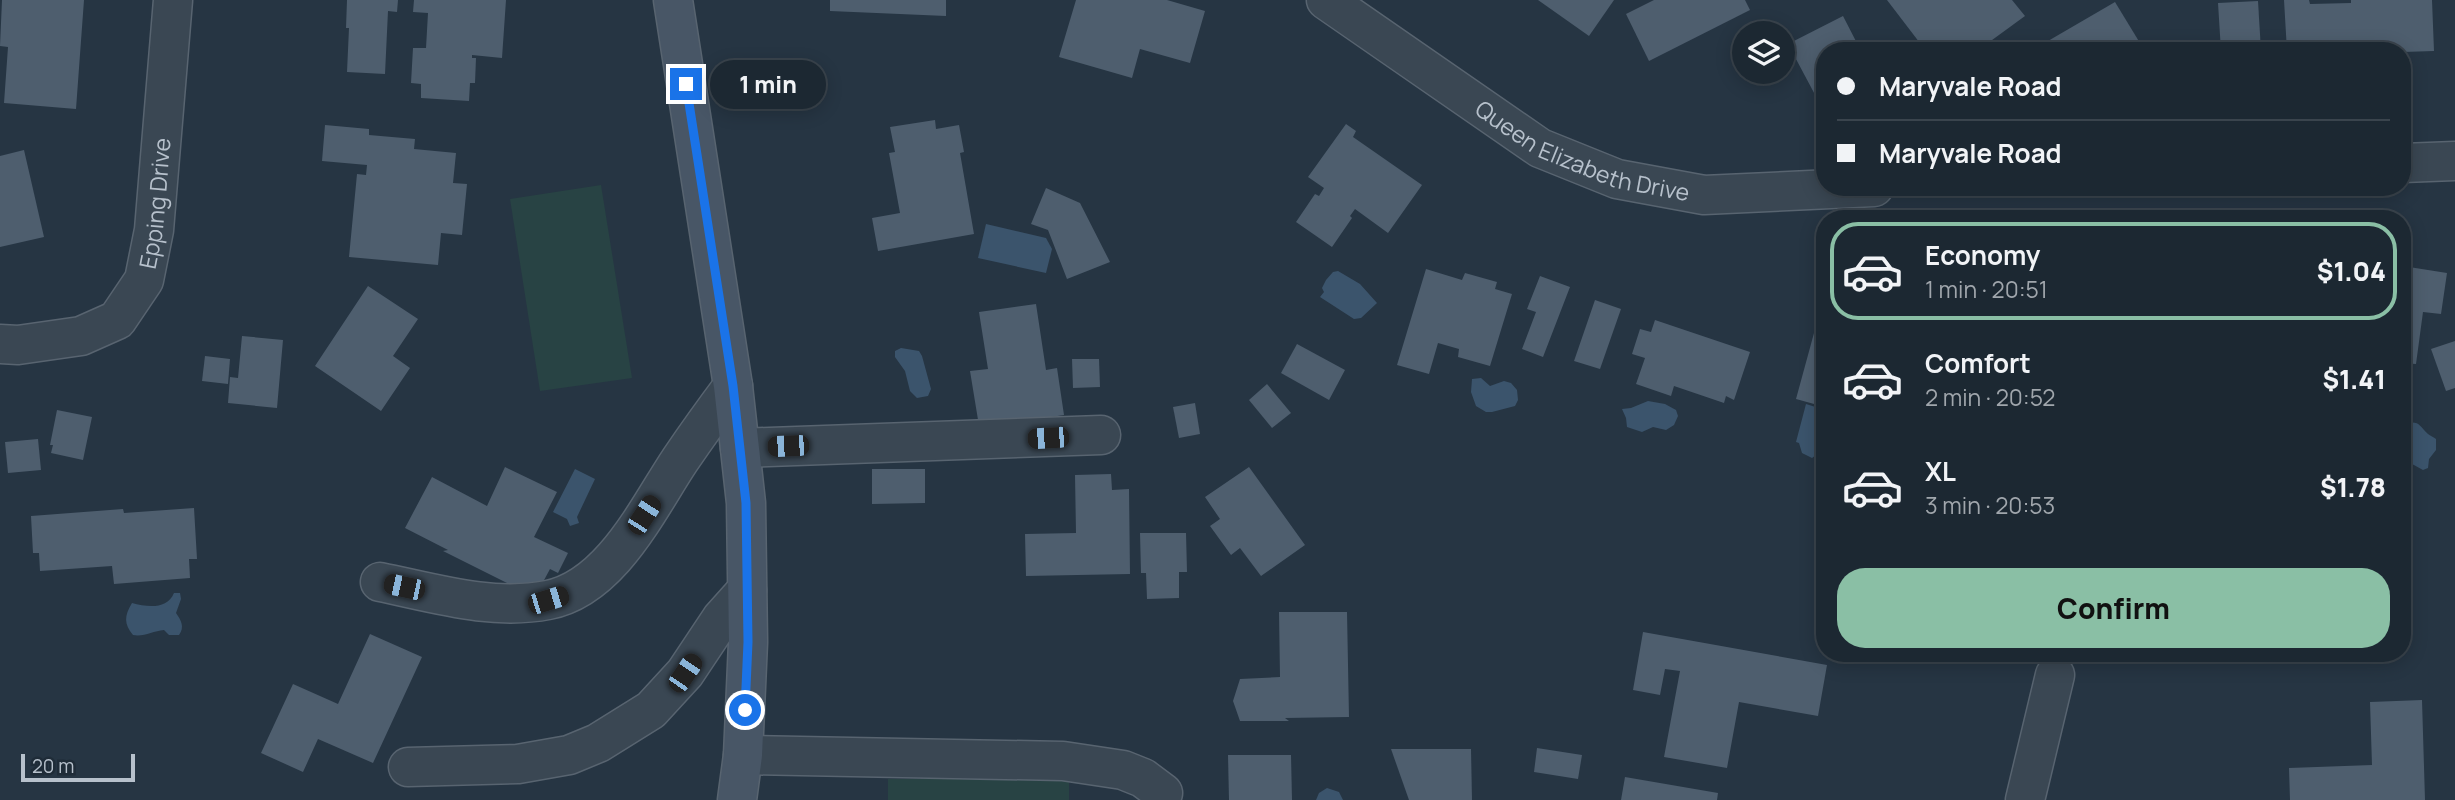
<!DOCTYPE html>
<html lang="en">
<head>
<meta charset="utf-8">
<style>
	body { margin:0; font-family:Manrope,sans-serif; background:#25303a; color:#f1f3f6; height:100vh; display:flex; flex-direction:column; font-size:26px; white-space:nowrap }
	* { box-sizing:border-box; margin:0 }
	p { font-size:23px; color:#a0a6ac }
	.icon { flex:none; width:38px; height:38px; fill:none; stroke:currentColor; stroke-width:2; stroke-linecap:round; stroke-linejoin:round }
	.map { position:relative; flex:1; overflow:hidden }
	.sheet { position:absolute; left:1816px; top:210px; width:595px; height:452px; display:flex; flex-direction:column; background:#1c2832; border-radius:28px; box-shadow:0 4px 18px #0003,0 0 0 2px #3a444d }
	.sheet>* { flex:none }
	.banner { position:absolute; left:1816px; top:42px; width:595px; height:154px; border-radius:28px; box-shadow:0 4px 18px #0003,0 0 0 2px #3a444d; display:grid; align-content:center; height:154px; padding:0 21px; background:#1c2832 }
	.tools { position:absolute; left:1732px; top:21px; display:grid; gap:14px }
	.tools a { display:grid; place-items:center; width:63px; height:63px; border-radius:50%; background:#1c2832; box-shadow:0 4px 18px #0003,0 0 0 2px #3a444d; font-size:35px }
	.scale { position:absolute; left:21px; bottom:18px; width:114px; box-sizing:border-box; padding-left:7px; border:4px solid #b7c1cc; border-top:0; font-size:19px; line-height:24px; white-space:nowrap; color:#b7c1cc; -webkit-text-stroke:5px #1f2c38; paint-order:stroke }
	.end { position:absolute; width:32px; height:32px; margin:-16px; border:9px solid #1a73e8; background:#fff; box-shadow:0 0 0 4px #fff }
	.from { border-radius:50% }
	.bubble { position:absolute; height:49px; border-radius:24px; background:#1c2832; box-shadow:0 4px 18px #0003,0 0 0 2px #3a444d; font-size:23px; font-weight:800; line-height:49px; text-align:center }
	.car { position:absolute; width:21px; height:42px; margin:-21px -10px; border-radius:9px; box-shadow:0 0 5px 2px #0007; background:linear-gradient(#222 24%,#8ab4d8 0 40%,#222 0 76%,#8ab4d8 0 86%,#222 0) }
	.banner b { display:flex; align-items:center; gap:24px; height:66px; font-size:26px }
	.banner b+b { border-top:2px solid #3a444d }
	.banner i { width:18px; height:18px; background:#f1f3f6 }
	ul { padding:12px 0 0; list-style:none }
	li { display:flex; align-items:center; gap:21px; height:98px; margin:0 14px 10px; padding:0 7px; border:4px solid transparent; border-radius:28px }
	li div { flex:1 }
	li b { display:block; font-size:26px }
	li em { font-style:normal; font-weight:800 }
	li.on { border-color:#8abfa5 }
	li>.icon { width:63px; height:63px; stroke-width:1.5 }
	.primary-button { display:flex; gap:14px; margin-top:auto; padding:14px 21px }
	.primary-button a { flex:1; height:80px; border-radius:28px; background:#8abfa5; color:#111; font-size:28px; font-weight:800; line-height:80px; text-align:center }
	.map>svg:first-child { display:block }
</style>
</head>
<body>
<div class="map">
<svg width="2455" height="800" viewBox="0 0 2455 800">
	<rect width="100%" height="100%" fill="#263543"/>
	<g fill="#284344">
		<path d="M 601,185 L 632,378 L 540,391 L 510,199 Z"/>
		<rect x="888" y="779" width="181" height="21"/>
	</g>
	<g fill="#3b546c">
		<path d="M 986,224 L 1046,238 L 1052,249 L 1046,273 L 978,258 Z"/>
		<path d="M 1338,271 L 1360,284 L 1377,303 L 1361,318 L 1354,319 L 1320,297 L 1324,292 L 1322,288 L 1326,280 L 1333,272 Z"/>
		<path d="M 901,348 L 919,351 L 922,356 L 931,389 L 928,396 L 917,398 L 910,391 L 905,371 L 895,357 L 895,351 Z"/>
		<path d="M 1481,378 L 1490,386 L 1504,381 L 1511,383 L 1517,390 L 1518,400 L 1515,406 L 1492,412 L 1486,412 L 1476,406 L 1471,392 L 1472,379 Z"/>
		<path d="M 1648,401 L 1665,404 L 1676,410 L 1678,416 L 1674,425 L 1666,430 L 1653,427 L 1642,432 L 1627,427 L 1626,418 L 1622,409 L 1631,408 Z"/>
		<path d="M 1806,404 L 1825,410 L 1824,449 L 1812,458 L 1802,453 L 1799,443 L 1796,442 Z"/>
		<path d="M 2403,419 L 2407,423 C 2420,421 2419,426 2428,434 C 2430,436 2434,437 2436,439 L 2436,450 L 2429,459 L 2428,468 L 2423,470 L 2403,459 Z"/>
		<path d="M 575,469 L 595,479 L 577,517 L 579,523 L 570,526 L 567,519 L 553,512 Z"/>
		<path d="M 174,593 L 180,593 L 181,599 L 176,613 C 181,620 185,627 179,635 L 169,635 L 164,630 C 153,631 144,637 133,635 C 124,624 124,616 132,603 C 147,607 167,610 174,593 Z"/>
		<path d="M 1327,788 L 1339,792 L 1343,800 L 1316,800 L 1319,793 Z"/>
	</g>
	<g fill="#4e5e6e">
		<path d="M 2,0 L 84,0 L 76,109 L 4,103 L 8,47 L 0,46 Z"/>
		<path d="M 347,0 L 398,0 L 397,12 L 388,11 L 385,74 L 347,72 L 349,28 L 346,28 Z"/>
		<path d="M 414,0 L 506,0 L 502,58 L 472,55 L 472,58 L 476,58 L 475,83 L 470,83 L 469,101 L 421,98 L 421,84 L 411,83 L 413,48 L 426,48 L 428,13 L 413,12 Z"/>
		<path d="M 830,0 L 946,0 L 946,16 L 830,11 Z"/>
		<path d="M 1076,0 L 1167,0 L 1205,11 L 1190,63 L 1140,49 L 1132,78 L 1059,57 Z"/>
		<path d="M 1538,0 L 1614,0 L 1589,36 Z"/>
		<path d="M 1654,0 L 1745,0 L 1750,10 L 1649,61 L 1626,14 Z"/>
		<path d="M 1887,0 L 2012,0 L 2025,16 L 1977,51 L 1926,51 Z"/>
		<path d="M 2284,0 L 2309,0 L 2310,4 L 2351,3 L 2351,0 L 2432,0 L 2434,51 L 2403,52 L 2403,51 L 2287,51 Z"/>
		<path d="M 2258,1 L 2261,51 L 2221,51 L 2218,3 Z"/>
		<path d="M 2115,2 L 2143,48 L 2139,51 L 2054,51 L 2048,41 Z"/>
		<path d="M 1843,16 L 1861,51 L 1825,51 L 1825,104 L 1821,106 L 1788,44 Z"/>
		<path d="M 935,120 L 936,129 L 959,125 L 964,152 L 960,153 L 974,234 L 878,251 L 872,218 L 900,213 L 889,153 L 895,152 L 890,127 Z"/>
		<path d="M 1346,124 L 1356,131 L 1353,137 L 1422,185 L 1388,233 L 1355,209 L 1350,216 L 1352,218 L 1332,247 L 1296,222 L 1315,194 L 1319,196 L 1324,188 L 1308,177 Z"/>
		<path d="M 325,125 L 369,129 L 369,135 L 415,139 L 414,149 L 456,153 L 453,183 L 467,184 L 462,235 L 441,233 L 438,265 L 349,257 L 357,174 L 366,175 L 367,165 L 322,161 Z"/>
		<path d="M 24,150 L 44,237 L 0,247 L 0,156 Z"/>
		<path d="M 1046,188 L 1080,203 L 1110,262 L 1067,279 L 1048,230 L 1031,224 Z"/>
		<path d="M 2409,267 L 2447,273 L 2441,314 L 2423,312 L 2416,364 L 2403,363 L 2403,296 L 2405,297 Z"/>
		<path d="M 1426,269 L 1462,280 L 1465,273 L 1497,282 L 1495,289 L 1512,294 L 1490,366 L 1458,357 L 1459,349 L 1438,343 L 1429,374 L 1397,365 Z"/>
		<path d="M 1540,276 L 1570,287 L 1543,357 L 1522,349 L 1536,312 L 1527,309 Z"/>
		<path d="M 368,286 L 418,319 L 393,356 L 410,368 L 381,411 L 315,366 Z"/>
		<path d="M 1595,300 L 1621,309 L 1600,369 L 1574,361 Z"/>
		<path d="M 1036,304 L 1046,370 L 1057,368 L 1064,415 L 1051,417 L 1052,421 L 980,432 L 970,371 L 988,369 L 979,312 Z"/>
		<path d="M 1655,320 L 1750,352 L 1734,400 L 1726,396 L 1724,403 L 1674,386 L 1671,396 L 1636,384 L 1645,358 L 1632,354 L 1640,329 L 1651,332 Z"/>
		<path d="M 1817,322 L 1825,324 L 1825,407 L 1796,399 Z"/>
		<path d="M 242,336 L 283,340 L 277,408 L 228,403 L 230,377 L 238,378 Z"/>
		<path d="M 2455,341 L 2455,388 L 2446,391 L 2431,349 Z"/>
		<path d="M 1297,344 L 1345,370 L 1329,400 L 1281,373 Z"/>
		<path d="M 205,356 L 230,359 L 228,384 L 202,381 Z"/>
		<path d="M 1072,359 L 1099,359 L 1100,387 L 1073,388 Z"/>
		<path d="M 1267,384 L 1291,413 L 1272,428 L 1249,400 Z"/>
		<path d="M 1195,403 L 1200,434 L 1179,438 L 1173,407 Z"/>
		<path d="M 57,410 L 92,417 L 83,460 L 51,453 L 53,445 L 50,445 Z"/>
		<path d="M 38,439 L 41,470 L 8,473 L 5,442 Z"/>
		<path d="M 505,467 L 557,492 L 534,537 L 568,553 L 558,573 L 550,569 L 535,597 L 443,551 L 448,550 L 405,528 L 432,477 L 487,506 Z"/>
		<path d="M 1249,467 L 1305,545 L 1261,576 L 1240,548 L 1231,555 L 1210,526 L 1220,519 L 1205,497 Z"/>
		<path d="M 872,469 L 925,469 L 925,503 L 872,504 Z"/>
		<path d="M 1111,474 L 1112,490 L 1129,489 L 1130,574 L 1026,576 L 1025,534 L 1076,533 L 1075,475 Z"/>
		<path d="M 194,508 L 197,559 L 189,559 L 190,578 L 114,584 L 112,566 L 40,571 L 39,553 L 33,553 L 31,516 L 123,509 L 124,513 Z"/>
		<path d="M 1140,533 L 1186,533 L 1187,572 L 1179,572 L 1179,598 L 1147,599 L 1146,573 L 1141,573 Z"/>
		<path d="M 1279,612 L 1347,612 L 1349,717 L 1285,718 L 1289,721 L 1240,721 L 1233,701 L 1240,679 L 1280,677 Z"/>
		<path d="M 1643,632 L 1827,665 L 1818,716 L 1739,702 L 1727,768 L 1664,757 L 1680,671 L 1665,669 L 1660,695 L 1633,690 Z"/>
		<path d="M 370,634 L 422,657 L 373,763 L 318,739 L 303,772 L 261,753 L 293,684 L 338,704 Z"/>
		<path d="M 2422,700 L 2425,800 L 2290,800 L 2289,768 L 2372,765 L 2370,702 Z"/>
		<path d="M 1537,748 L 1582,755 L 1578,779 L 1534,772 Z"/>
		<path d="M 1391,749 L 1471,749 L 1472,800 L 1409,800 Z"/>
		<path d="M 1228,755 L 1291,755 L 1292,800 L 1229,800 Z"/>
		<path d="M 1625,777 L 1718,793 L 1717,800 L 1621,800 Z"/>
	</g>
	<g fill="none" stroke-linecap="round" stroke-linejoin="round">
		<defs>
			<g id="street">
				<path id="s1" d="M 1326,0 L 1540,148 L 1617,179 L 1704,195 L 1874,187"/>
				<path d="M 2403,163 L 2455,161"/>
				<path id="s2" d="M 0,344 L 18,345 L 81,336 L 117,320 L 144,280 L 154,230 L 173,0"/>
				<path d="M 740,448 L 1101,435"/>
				<path d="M 380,582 C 434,593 492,611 548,600 C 611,588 648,508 680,460 C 697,435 715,410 733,386"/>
				<path d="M 743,755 L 1063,761 L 1123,770 L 1143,778 L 1163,793"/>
				<path d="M 408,767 L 518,764 L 569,755 L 598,743 L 651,710 L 685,673 L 721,619 L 747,590"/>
				<path d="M 2025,800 L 2055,675"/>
			</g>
			<path id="secondary" d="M 673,0 L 733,386 L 746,503 L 748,642 L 743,755 L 737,800"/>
		</defs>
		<use href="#street" stroke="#586470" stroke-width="41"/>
		<use href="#secondary" stroke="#586470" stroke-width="41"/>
		<use href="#street" stroke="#3a4753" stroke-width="38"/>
		<use href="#secondary" stroke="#485666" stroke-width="38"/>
	</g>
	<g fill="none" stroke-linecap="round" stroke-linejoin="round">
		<path stroke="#1a73e8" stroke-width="9" d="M 686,84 L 733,386 L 746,503 L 748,642 L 745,710"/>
	</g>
	<g text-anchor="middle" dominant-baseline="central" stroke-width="5" stroke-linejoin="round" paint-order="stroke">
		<g font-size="23" fill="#b7c1cc" stroke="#1f2c38">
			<text stroke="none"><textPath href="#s1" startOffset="301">Queen Elizabeth Drive</textPath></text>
			<text stroke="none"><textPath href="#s2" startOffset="247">Epping Drive</textPath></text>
		</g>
	</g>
</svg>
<div class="tools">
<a><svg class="icon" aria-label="layers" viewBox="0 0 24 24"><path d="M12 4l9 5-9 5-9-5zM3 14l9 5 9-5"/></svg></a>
</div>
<div class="scale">20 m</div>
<i class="end from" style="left:745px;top:710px"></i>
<i class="end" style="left:686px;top:84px"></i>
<div class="bubble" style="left:710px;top:60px;width:116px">1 min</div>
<i class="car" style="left:1048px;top:438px;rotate:267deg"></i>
<i class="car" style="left:788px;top:446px;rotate:268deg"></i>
<i class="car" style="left:644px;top:515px;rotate:33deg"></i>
<i class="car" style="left:404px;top:587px;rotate:282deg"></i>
<i class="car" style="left:548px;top:600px;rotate:73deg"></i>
<i class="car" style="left:685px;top:673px;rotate:34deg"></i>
<div class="banner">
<b><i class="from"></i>Maryvale Road</b>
<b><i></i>Maryvale Road</b>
</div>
<section class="sheet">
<ul>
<li class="on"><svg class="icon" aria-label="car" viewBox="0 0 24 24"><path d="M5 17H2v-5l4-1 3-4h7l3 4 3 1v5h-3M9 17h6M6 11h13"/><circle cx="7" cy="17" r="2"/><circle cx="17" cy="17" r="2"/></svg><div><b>Economy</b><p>1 min · 20:51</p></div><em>$1.04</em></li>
<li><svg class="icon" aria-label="car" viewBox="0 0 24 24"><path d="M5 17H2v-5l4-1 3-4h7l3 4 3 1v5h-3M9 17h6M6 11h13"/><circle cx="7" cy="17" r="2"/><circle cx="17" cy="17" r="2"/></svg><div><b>Comfort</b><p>2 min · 20:52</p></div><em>$1.41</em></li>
<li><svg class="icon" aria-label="car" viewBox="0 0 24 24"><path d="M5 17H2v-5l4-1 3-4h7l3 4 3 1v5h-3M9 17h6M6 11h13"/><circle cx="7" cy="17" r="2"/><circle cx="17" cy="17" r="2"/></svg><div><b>XL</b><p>3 min · 20:53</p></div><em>$1.78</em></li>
</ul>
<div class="primary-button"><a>Confirm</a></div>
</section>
</div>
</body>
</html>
